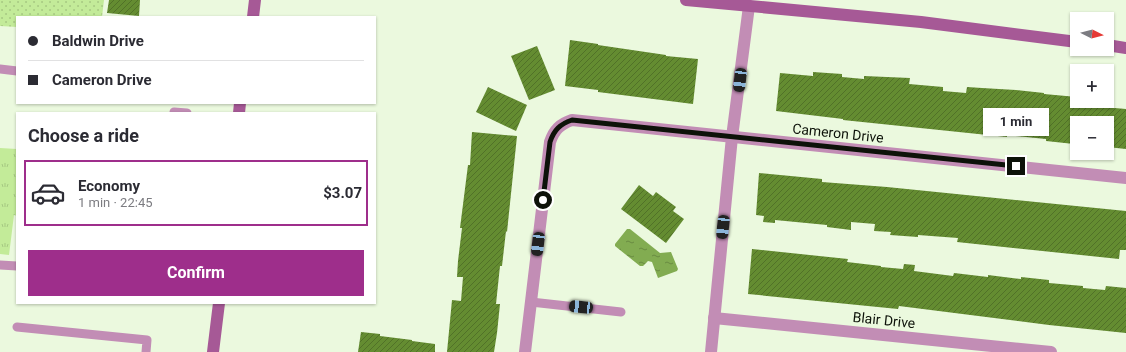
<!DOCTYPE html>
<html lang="en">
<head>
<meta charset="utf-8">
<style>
	body { margin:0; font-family:Roboto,sans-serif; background:#f7f7f7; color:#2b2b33; height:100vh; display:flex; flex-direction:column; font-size:15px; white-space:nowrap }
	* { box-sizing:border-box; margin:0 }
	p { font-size:13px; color:#7c7c81 }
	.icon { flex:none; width:22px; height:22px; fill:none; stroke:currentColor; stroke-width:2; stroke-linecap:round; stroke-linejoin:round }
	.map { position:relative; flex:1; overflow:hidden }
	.side { position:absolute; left:16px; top:112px; width:360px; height:192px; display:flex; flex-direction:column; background:#fff; border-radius:0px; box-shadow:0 1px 3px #0004 }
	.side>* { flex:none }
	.top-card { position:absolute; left:16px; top:16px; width:360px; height:88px; border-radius:0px; box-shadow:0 1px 3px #0004; display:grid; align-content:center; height:88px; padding:0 12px; background:#fff }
	.needle { width:26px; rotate:96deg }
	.controls { position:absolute; left:1070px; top:12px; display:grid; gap:8px }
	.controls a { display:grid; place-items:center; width:44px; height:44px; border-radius:0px; background:#fff; box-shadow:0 1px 3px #0004; font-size:20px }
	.end { position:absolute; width:18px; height:18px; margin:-9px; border:5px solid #0d1209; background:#fff; box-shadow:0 0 0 2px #fff }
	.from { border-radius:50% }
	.bubble { position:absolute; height:28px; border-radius:0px; background:#fff; box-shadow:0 1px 3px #0004; font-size:13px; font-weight:700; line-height:28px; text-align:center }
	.car { position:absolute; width:12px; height:24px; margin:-12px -6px; border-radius:5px; box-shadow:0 0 3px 1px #0007; background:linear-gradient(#222 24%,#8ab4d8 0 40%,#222 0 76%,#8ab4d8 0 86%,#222 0) }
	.top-card b { display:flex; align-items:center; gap:14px; height:38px; font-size:15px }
	.top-card b+b { border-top:1px solid #e1e1e2 }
	.top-card i { width:10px; height:10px; background:#2b2b33 }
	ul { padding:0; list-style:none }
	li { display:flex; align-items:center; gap:12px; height:66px; margin:0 8px 6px; padding:0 4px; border:2px solid #e1e1e2; border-radius:0px }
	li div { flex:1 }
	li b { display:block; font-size:15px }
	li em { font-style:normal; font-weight:700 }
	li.active { border-color:#9e2e8b }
	li>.icon { width:36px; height:36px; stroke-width:1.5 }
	h2 { padding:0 12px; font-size:18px; line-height:48px }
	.button { display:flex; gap:8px; margin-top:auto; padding:8px 12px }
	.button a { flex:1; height:46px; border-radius:0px; background:#9e2e8b; color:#fff; font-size:16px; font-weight:700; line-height:46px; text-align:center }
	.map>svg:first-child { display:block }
</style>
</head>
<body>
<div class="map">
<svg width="1126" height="352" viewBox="0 0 1126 352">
	<defs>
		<pattern id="grass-dots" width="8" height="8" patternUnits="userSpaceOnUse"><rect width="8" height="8" fill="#c3eb99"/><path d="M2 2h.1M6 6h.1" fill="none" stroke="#a6c882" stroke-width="1.8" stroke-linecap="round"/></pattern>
		<pattern id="park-tufts" width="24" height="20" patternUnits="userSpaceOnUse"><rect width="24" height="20" fill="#c3eb99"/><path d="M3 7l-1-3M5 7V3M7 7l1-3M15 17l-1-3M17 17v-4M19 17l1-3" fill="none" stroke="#a6c882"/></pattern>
		<pattern id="water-ripples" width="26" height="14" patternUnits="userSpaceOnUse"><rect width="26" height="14" fill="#82ac51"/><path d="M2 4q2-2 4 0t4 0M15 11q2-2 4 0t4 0" fill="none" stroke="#698b41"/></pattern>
		<pattern id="building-hatch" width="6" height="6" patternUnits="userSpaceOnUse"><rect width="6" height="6" fill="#648c31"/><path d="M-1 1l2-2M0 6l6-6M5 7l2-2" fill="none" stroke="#517128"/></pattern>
	</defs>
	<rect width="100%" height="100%" fill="#ebf9de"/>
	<path fill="url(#grass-dots)" d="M 0,0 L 104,0 L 102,17 L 17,17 L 17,27 L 0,26 Z"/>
	<path fill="url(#park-tufts)" d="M 0,148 L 17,149 L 17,216 L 14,215 L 9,255 L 0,254 Z"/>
	<path fill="url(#water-ripples)" d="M 627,229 L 630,229 L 660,253 L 671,252 L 678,269 L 677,271 L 658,278 L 652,262 L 648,261 L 643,266 L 640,266 L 615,246 L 615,244 Z"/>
	<g fill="url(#building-hatch)">
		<path d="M 109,0 L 140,0 L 139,16 L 107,13 Z"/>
		<path d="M 570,40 L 598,44 L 598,45 L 666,55 L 666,56 L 698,59 L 693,104 L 598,92 L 598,90 L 565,86 Z"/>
		<path d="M 537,46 L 555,90 L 529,100 L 511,56 Z"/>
		<path d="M 813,72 L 842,74 L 842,77 L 864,79 L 864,76 L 910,78 L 909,84 L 943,87 L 943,91 L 966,93 L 967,87 L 982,88 L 1016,90 L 1044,93 L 1044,94 L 1077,97 L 1077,101 L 1093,101 L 1092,106 L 1126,109 L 1126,149 L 1107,147 L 1107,123 L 1075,123 L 1074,144 L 1046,141 L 1046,139 L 1007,135 L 1007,137 L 843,120 L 843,119 L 776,111 L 780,73 L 813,76 Z"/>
		<path d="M 488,87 L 527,105 L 516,131 L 476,112 Z"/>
		<path d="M 472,132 L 517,136 L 507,232 L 506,231 L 502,266 L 500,266 L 496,304 L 500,304 L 497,333 L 494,352 L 447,352 L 452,300 L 461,301 L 463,277 L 457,277 L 458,261 L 462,228 L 460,228 L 468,165 L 470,165 Z"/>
		<path d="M 759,173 L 822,179 L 822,182 L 887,187 L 1126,211 L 1126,250 L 1120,250 L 1119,259 L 957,242 L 958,238 L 918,235 L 918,237 L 890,235 L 891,232 L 874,231 L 875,224 L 851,222 L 851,230 L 827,227 L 827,225 L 775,220 L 775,223 L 763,222 L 764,216 L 756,215 Z"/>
		<path d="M 639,185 L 653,196 L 656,192 L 676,207 L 673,211 L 684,219 L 666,243 L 621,209 Z"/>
		<path d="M 752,249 L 848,259 L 847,262 L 881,266 L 881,267 L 903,269 L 904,264 L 915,265 L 914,271 L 953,276 L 954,273 L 988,277 L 988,275 L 1021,279 L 1021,277 L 1049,280 L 1049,283 L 1083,286 L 1083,288 L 1105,290 L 1106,286 L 1126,288 L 1126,333 L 1049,325 L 899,306 L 898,309 L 748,294 Z"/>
		<path d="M 361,332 L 380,334 L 380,336 L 412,340 L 412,341 L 435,344 L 435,352 L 358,352 Z"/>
	</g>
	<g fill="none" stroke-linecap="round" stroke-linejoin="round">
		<g stroke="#c28db5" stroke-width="9">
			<path d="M 0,69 L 17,71"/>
			<path d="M 174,113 L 174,112 L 187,113"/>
			<path d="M 0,265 L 17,266"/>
			<path d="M 531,302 L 621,312"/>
			<path d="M 17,327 L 147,340 L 146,352"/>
		</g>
		<g stroke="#c28db5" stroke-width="12">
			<path d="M 714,318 L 1051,352"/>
			<path d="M 525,352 L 550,142 C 554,130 560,124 572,120 L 1126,178"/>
			<path d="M 711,352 L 732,137 L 749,6"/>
		</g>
		<g stroke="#a65996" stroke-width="12">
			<path d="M 686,0 L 921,22 L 1077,42"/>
			<path d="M 253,17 L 255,0"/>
			<path d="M 1107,45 L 1126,48"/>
			<path d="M 239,113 L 240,103"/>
			<path d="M 213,352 L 219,303"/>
		</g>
	</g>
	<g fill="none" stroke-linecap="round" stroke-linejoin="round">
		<path stroke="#0d1209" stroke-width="5" d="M 543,200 L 550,142 C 554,130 560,124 572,120 L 1016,166"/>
	</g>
	<g text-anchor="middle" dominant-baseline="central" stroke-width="4" stroke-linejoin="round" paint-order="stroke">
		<g font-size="14" fill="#0d1209" stroke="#ebf9de">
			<text transform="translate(838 133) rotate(6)">Cameron Drive</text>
			<text transform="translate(884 320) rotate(6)">Blair Drive</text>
		</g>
	</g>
</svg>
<div class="controls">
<a><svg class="needle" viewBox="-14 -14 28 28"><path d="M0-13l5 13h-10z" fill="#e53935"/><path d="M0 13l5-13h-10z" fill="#7c7c81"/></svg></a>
<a>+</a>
<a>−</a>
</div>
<i class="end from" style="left:543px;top:200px"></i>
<i class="end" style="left:1016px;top:166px"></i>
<div class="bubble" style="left:983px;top:108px;width:66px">1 min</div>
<i class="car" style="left:740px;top:80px;rotate:187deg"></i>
<i class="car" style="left:723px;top:227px;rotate:186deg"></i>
<i class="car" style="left:538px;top:244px;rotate:187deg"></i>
<i class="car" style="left:581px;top:307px;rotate:276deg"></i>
<div class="top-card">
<b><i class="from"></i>Baldwin Drive</b>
<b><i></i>Cameron Drive</b>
</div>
<section class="side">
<h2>Choose a ride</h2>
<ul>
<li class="active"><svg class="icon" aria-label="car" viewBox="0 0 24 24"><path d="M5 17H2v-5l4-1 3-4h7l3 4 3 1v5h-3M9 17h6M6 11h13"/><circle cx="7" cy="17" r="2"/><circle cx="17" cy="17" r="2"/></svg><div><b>Economy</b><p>1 min · 22:45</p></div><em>$3.07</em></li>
</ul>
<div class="button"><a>Confirm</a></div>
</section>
</div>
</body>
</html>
